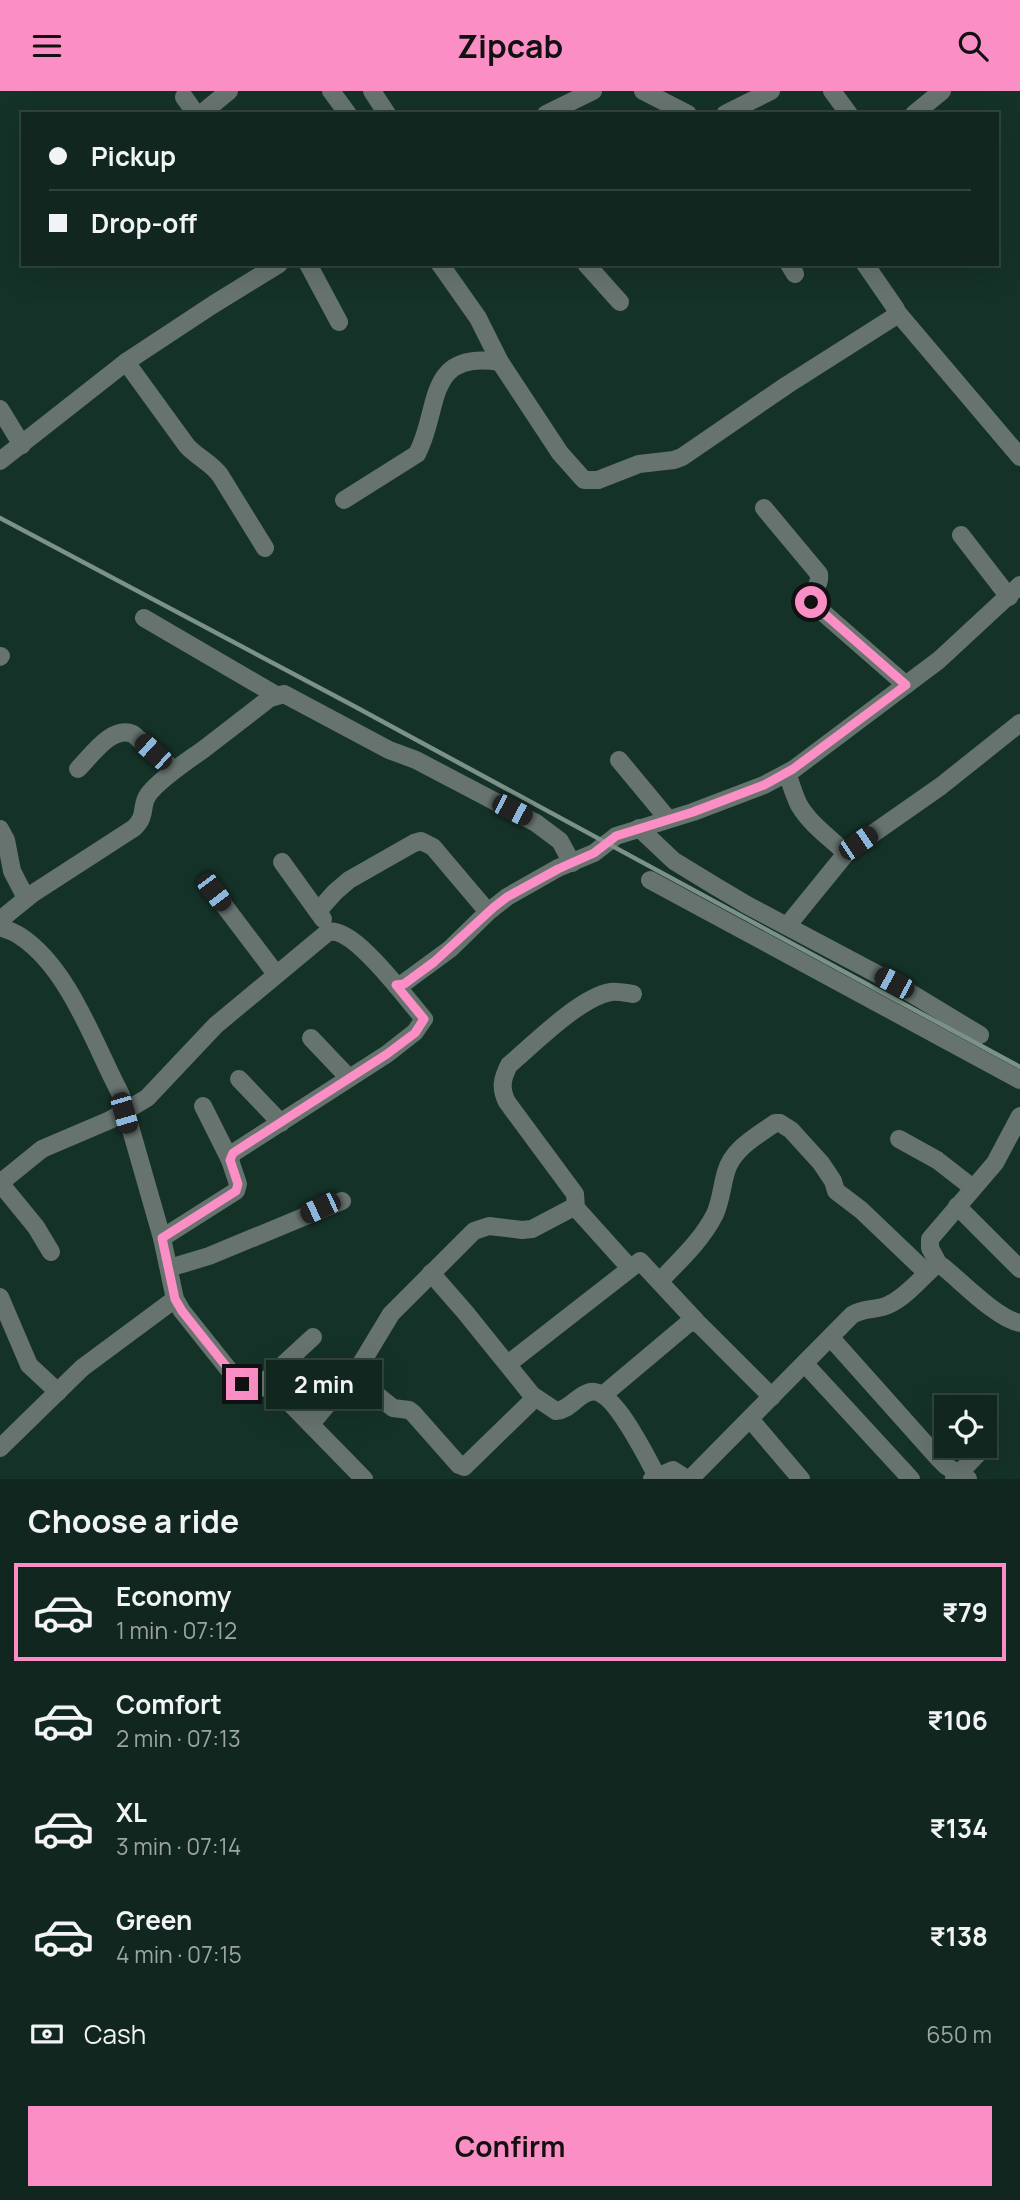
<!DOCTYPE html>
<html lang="en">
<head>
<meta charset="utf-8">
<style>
	body { margin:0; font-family:Manrope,sans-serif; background:#1e322b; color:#f1f3f6; height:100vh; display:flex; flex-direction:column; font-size:26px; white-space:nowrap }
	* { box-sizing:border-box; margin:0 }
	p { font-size:23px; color:#9ca5a4 }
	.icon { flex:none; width:38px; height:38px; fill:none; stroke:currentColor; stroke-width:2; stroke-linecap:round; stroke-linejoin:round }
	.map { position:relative; height:1388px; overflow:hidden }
	.details { display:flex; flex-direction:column; background:#10261e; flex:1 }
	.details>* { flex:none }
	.banner { position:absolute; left:21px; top:21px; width:978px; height:154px; border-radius:0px; box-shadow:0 7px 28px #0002,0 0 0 2px #30433c; display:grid; align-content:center; height:154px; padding:0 28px; background:#10261e }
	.fabs { position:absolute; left:934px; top:1304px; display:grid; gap:14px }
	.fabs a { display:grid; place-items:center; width:63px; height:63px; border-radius:0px; background:#10261e; box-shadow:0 7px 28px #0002,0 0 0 2px #30433c; font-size:35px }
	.end { position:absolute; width:32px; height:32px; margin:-16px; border:9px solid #fb8fc5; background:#111; box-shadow:0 0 0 4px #111 }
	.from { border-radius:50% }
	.bubble { position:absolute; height:49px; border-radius:0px; background:#10261e; box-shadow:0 7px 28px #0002,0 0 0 2px #30433c; font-size:23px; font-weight:700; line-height:49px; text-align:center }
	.car { position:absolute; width:21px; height:42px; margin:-21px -10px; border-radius:9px; box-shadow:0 0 5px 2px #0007; background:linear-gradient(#222 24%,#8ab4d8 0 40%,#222 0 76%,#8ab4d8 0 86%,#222 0) }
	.banner b { display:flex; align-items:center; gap:24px; height:66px; font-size:26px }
	.banner b+b { border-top:2px solid #30433c }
	.banner i { width:18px; height:18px; background:#f1f3f6 }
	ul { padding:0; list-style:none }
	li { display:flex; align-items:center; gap:21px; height:98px; margin:0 14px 10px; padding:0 14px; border:4px solid transparent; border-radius:0px }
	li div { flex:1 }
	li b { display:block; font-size:26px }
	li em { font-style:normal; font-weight:700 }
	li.on { border-color:#fb8fc5 }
	li>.icon { width:63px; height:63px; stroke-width:1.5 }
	h2 { padding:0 28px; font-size:32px; line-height:84px }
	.pay { display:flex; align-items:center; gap:18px; height:77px; padding:0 28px; font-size:26px }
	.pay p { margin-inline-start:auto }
	.primary-button { display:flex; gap:14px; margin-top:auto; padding:14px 28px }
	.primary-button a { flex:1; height:80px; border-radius:0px; background:#fb8fc5; color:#111; font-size:28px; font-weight:700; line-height:80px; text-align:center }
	header { display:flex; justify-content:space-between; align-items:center; height:91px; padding:0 28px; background:#fb8fc5; color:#111; font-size:32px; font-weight:700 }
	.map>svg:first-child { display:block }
</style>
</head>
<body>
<header><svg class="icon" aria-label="menu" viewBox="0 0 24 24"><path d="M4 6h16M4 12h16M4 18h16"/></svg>Zipcab<svg class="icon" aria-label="search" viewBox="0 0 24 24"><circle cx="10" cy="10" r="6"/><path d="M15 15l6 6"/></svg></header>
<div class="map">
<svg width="1020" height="1388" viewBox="0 0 1020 1388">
	<rect width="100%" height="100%" fill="#153228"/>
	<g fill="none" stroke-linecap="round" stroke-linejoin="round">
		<g stroke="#66736e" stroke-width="18">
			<path d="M 331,0 L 348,23"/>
			<path d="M 372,0 L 387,23"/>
			<path d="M 643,0 L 688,23"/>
			<path d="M 832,0 L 849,23"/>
			<path d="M 184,6 L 196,23"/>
			<path d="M 201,23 L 229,0"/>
			<path d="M 546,23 L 593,0"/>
			<path d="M 725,23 L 771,0"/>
			<path d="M 914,23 L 942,0"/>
			<path d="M 308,173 L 339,231"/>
			<path d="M 440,173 L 478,227 L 500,271 L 560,362 L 584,389 L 598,389 L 639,373 L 674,369 L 682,366 L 787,294 L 894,226 L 896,218 L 865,173"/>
			<path d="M 586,173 L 620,211"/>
			<path d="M 789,173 L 795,183"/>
			<path d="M 897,221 L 1020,366"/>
			<path d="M 126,271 L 187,355 C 197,366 211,372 220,384 L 265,457"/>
			<path d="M 0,318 L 22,354"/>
			<path d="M 0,370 L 126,271 L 214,213 L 279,173"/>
			<path d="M 344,409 L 417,363 C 441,318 424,259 500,271"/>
			<path d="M 764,417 L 819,483 C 821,494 811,500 811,511 L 906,594"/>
			<path d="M 961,444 L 1009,506"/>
			<path d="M 144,527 L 276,604"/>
			<path d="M 0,566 L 1,565"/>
			<path d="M 619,669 L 668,728"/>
			<path d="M 78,678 C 92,664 112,634 133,643 L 174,679"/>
			<path d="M 787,682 C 791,693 794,704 799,714 C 810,733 830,747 846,762"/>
			<path d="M 639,737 L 674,770 L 715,795 L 747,814 L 894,892 L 980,944"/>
			<path d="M 0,738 L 6,749 L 12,780 L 26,807"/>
			<path d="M 282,771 L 323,828"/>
			<path d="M 650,789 L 1020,989"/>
			<path d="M 214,801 L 276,883"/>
			<path d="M 318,820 L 335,801 L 349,789 L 414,752 L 421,750 L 433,756 L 488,821"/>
			<path d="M 0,829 L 32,803 L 134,737 C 149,723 138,713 152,699 C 167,683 186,671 204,658 C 226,641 248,624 270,607 L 284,603 L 389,659 L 416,669 L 536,732 L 560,750 L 572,772"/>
			<path d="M 787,835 L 848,760 L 941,695 L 1020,632"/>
			<path d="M 0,836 C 7,839 14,841 20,845 C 66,875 91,944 115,992 L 121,1004 L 162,1147 L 175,1208 L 182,1220 L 237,1289 C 251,1298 267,1293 280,1302 L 364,1388"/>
			<path d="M 311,947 L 349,987"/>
			<path d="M 239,988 L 281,1032"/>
			<path d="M 203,1015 L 230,1069"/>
			<path d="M 899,1048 L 937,1069 L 973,1097"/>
			<path d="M 0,1092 L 42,1058 L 110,1029 L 147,1007 L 216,934 L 328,841 C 348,836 383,879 396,894 L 401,894 L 450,858 L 488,821 L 507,806 L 558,777 L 594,762 L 616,745 L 693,721 L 764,694 L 794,678 L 939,569 L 1020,494"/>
			<path d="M 0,1092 L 36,1136 L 51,1161"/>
			<path d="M 957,1115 L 1020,1178"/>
			<path d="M 576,1117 L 575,1103 L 507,1011 C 500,997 502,988 509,974 C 534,953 580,906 611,901 C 618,900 626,902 633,903"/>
			<path d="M 162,1147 L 236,1100 L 238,1093 L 230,1069 L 233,1062 L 387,963 L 415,941 L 424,928 L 396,894"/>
			<path d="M 939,1174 L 930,1157 L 930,1148 L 995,1072 L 1020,1025"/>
			<path d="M 169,1177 L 209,1165 L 342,1110"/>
			<path d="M 431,1182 L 465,1221 L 532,1304 L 556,1320 C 570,1319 577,1304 590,1301 C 613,1295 647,1368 657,1385"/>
			<path d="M 660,1190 C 680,1169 702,1149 715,1123 C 721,1110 722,1094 726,1081 C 732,1058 757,1045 775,1032 L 780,1032 L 791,1039 L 821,1072 L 833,1090 L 836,1100 L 861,1119 L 927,1182"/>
			<path d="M 0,1206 L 29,1274 L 58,1301"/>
			<path d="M 831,1247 L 939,1368 L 946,1375 L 968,1388"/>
			<path d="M 508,1273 L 640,1170 L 696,1230"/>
			<path d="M 805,1273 L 911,1388"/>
			<path d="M 352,1284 L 393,1317 L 409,1319 L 413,1322 L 459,1374 L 464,1376 L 535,1307"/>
			<path d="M 259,1296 L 313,1246"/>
			<path d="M 603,1304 L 691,1230 L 700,1234 L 772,1306"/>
			<path d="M 750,1328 L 801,1388"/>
			<path d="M 311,1333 L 359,1276 L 391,1223 L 474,1140 L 489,1135 L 522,1139 L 532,1138 L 570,1118 L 576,1117 L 630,1177"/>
			<path d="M 0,1357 L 82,1277 L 175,1208"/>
			<path d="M 652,1388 L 673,1379 L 687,1388"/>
			<path d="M 690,1388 L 852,1224 C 864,1216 878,1220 890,1213 C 907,1205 921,1187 935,1175 L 942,1175 C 961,1190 997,1228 1020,1232"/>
			<path d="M 954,1388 L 984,1356"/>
		</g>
		<path stroke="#7c9289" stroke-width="4.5" d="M 0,427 L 352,614 L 1020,976"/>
	</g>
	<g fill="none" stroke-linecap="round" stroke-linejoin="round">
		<path stroke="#fb8fc5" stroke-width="9" d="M 242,1293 L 237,1289 L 182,1220 L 175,1208 L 162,1147 L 236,1100 L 238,1093 L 230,1069 L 233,1062 L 387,963 L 415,942 L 424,928 L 396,894 L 404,893 L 434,871 L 494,816 L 507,806 L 558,778 L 594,762 L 616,745 L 693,721 L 764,694 L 793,678 L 906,594 L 811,511"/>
	</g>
</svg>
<div class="fabs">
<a><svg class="icon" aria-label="locate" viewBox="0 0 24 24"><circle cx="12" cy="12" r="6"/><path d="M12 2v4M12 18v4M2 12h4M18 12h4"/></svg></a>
</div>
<i class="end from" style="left:811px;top:511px"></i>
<i class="end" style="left:242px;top:1293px"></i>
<div class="bubble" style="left:266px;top:1269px;width:116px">2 min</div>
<i class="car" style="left:153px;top:661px;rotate:312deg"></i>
<i class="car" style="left:512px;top:719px;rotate:117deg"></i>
<i class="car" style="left:858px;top:752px;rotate:56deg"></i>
<i class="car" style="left:214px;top:801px;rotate:143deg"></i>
<i class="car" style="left:894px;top:892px;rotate:298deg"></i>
<i class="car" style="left:124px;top:1022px;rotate:164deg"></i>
<i class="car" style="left:320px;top:1117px;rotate:245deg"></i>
<div class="banner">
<b><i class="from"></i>Pickup</b>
<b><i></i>Drop-off</b>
</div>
</div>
<section class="details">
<h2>Choose a ride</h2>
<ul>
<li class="on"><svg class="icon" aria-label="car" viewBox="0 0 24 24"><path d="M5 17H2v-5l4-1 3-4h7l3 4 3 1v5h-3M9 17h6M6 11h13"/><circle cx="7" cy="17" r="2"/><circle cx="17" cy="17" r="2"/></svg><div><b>Economy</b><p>1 min · 07:12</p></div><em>₹79</em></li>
<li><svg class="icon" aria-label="car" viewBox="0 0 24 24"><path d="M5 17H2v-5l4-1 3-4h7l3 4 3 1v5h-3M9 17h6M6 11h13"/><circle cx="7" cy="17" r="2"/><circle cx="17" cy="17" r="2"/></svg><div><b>Comfort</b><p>2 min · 07:13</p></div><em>₹106</em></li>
<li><svg class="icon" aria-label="car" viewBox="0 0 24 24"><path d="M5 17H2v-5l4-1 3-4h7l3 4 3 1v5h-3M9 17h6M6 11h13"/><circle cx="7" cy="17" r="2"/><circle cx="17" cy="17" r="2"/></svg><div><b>XL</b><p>3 min · 07:14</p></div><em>₹134</em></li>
<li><svg class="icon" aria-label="car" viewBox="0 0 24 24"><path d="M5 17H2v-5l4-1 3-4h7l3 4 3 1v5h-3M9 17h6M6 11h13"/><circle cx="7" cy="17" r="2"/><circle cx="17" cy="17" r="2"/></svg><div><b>Green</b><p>4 min · 07:15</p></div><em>₹138</em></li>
</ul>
<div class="pay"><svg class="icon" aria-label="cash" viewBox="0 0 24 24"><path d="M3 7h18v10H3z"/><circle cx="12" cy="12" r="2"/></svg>Cash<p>650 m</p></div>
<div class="primary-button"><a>Confirm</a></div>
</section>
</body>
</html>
